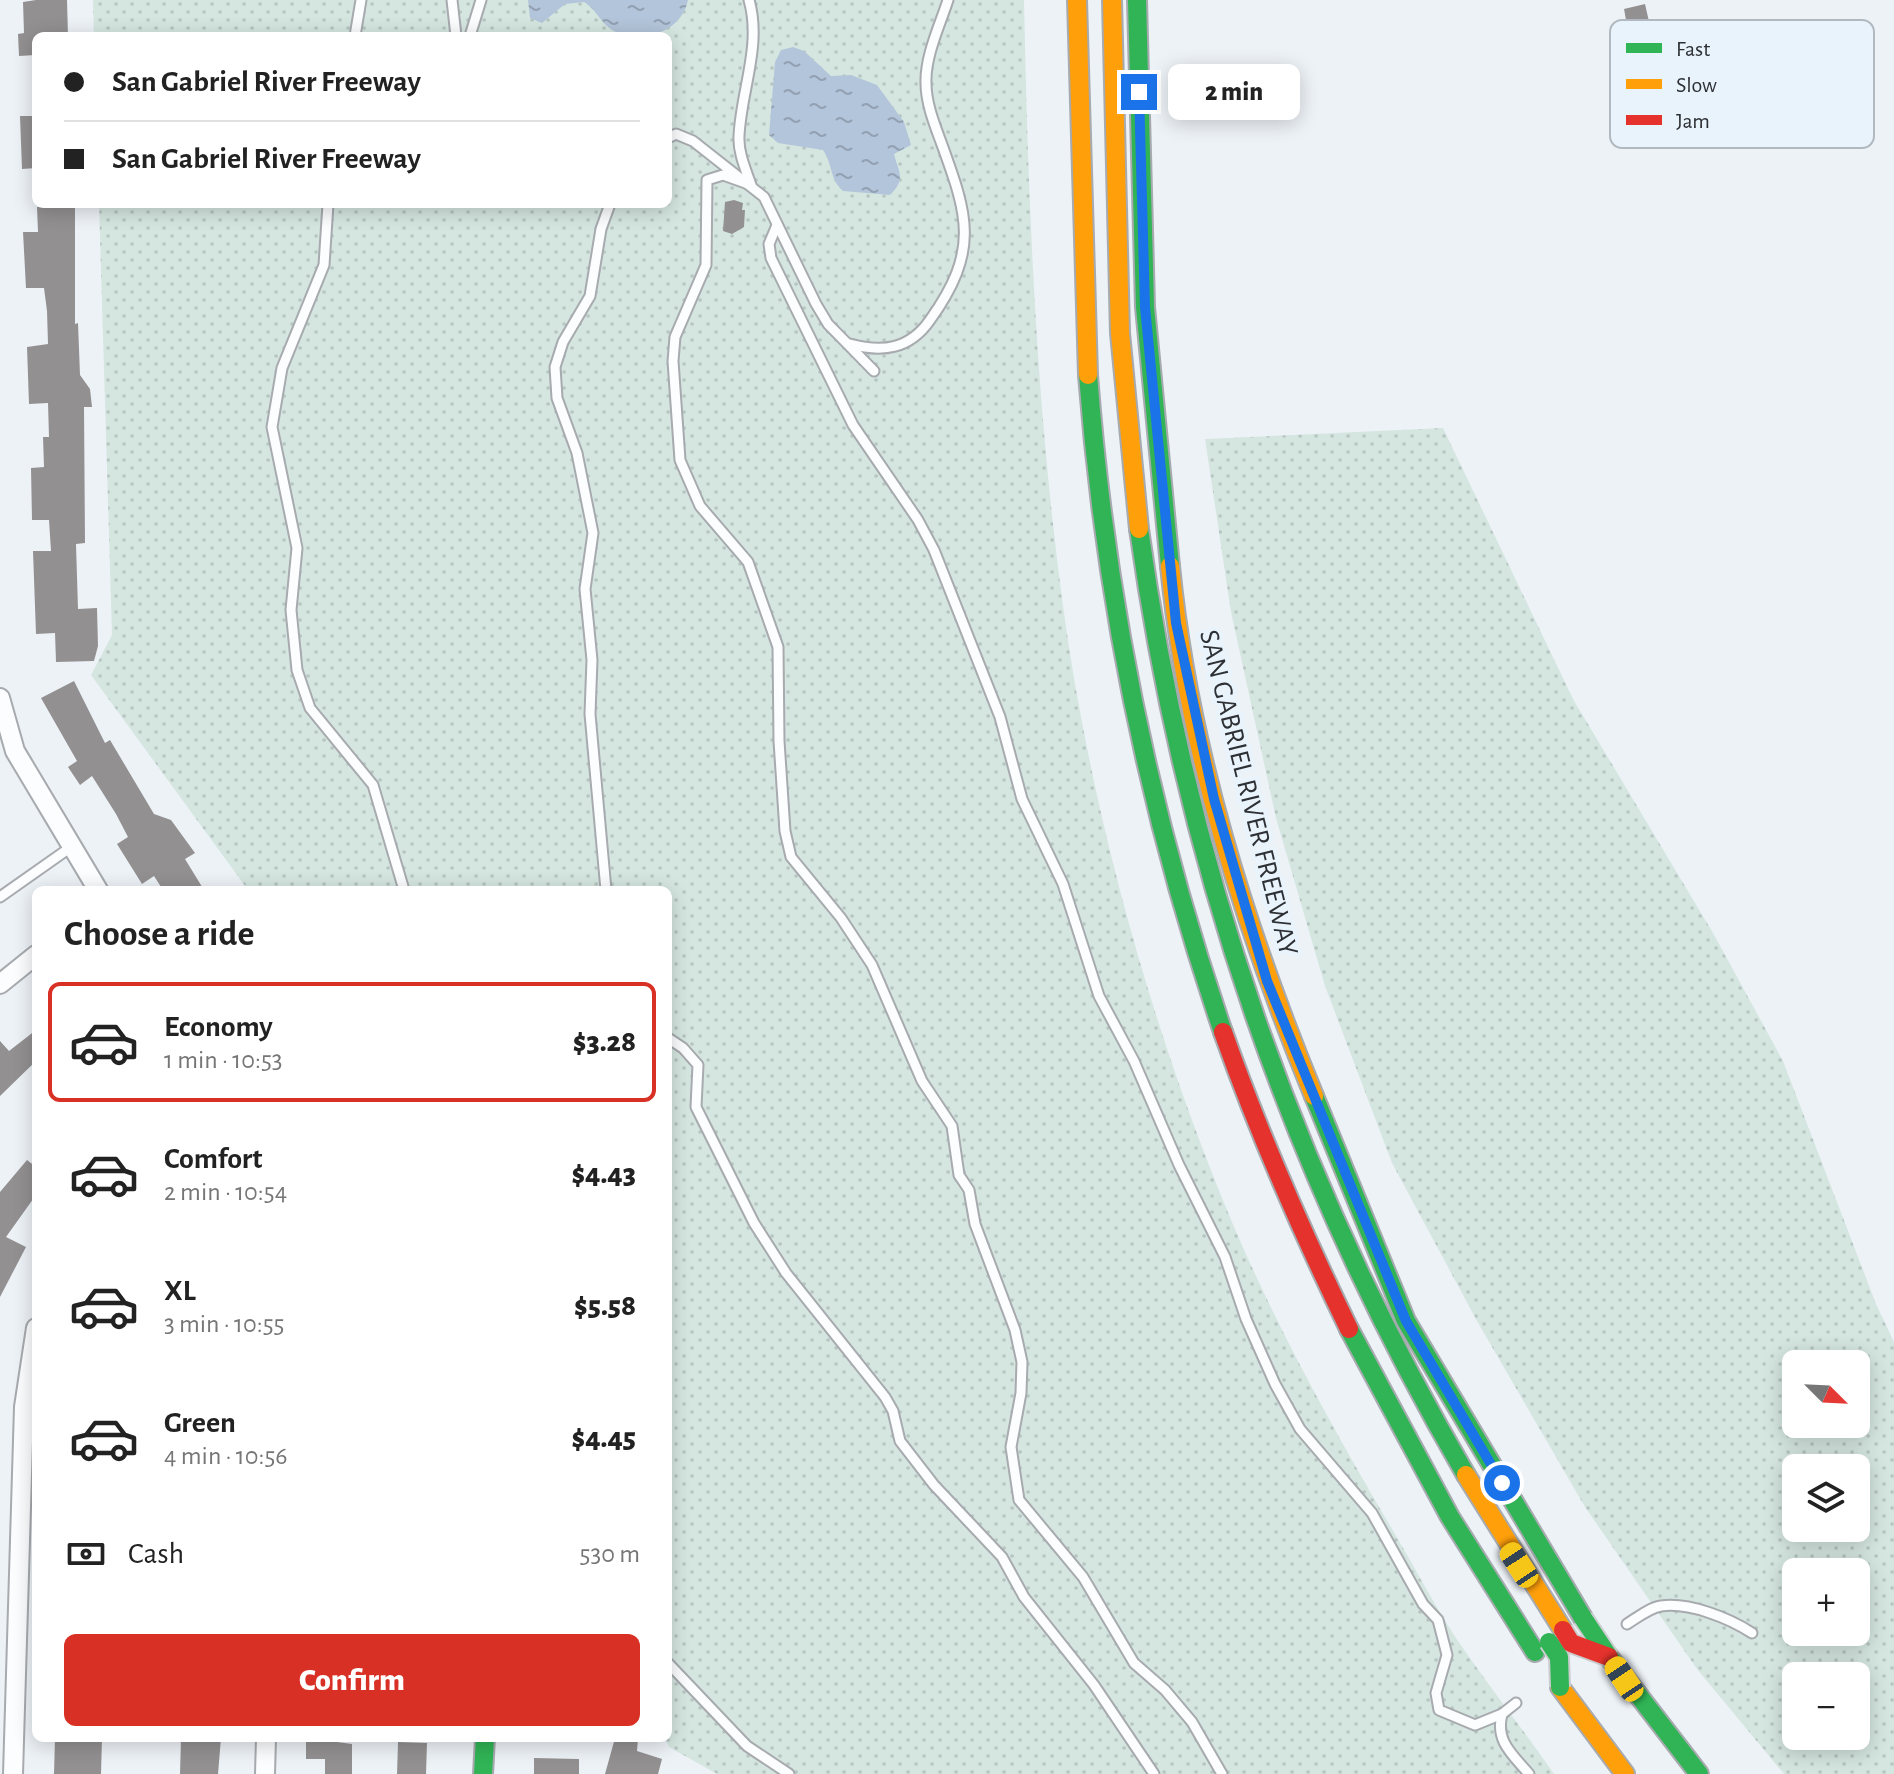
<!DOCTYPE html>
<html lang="en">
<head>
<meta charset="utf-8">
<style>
	body { margin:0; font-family:"Alegreya Sans",sans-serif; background:#f6f6f6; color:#222; height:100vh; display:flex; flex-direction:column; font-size:30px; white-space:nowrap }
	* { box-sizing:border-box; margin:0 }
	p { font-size:26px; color:#767676 }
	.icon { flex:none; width:44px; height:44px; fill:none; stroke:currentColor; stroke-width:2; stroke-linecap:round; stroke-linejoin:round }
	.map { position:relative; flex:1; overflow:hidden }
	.details { position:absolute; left:32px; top:886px; width:640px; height:856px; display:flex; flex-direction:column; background:#fff; border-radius:12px; box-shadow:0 4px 20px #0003 }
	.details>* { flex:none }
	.top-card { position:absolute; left:32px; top:32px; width:640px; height:176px; border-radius:12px; box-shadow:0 4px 20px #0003; display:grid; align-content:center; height:176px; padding:0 32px; background:#fff }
	.needle { width:52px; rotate:114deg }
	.controls { position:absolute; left:1782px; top:1350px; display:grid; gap:16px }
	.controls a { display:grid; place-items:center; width:88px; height:88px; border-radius:12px; background:#fff; box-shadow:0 4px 20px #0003; font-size:40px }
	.end { position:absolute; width:36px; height:36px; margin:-18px; border:10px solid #1a73e8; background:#fff; box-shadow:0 0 0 4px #fff }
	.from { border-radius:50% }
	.bubble { position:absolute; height:56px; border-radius:12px; background:#fff; box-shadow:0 4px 20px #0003; font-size:26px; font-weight:800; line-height:56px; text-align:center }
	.car { position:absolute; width:24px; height:48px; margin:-24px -12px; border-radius:10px; box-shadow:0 0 6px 2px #0007; background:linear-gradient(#f5c518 24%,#345 0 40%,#f5c518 0 76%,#345 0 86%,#f5c518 0) }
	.top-card b { display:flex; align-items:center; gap:28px; height:76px; font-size:30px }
	.top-card b+b { border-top:2px solid #e0e0e0 }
	.top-card i { width:20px; height:20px; background:#222 }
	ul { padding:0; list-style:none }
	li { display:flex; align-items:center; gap:24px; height:120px; margin:0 16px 12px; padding:0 16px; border:4px solid transparent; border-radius:12px }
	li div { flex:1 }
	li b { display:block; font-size:30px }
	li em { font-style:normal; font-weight:800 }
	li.current { border-color:#d93025 }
	li>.icon { width:72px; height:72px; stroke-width:1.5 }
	h2 { padding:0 32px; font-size:36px; line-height:96px }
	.pay { display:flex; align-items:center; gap:20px; height:88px; padding:0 32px; font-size:30px }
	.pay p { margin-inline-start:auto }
	.button { display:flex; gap:16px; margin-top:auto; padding:16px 32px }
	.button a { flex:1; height:92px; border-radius:12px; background:#d93025; color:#fff; font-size:32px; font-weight:800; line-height:92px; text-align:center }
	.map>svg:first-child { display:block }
</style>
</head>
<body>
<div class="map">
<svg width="1894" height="1774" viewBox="0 0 1894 1774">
	<defs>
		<pattern id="grass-dots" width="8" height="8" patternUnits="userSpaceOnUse" patternTransform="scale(2)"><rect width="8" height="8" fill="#d5e6e0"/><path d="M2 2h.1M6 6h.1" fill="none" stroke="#b7c6c1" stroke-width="1.8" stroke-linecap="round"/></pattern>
		<pattern id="water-ripples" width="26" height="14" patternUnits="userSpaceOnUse" patternTransform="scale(2)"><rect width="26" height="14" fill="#b3c5da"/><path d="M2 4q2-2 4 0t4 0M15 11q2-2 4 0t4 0" fill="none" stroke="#92a0b2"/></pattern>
	</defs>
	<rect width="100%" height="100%" fill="#edf2f7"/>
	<g fill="url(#grass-dots)" fill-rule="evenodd">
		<path d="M 93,0 L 1024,0 C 1028,203 1036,405 1063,606 C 1092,820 1158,1055 1245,1252 C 1288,1348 1339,1439 1392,1529 C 1416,1569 1438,1613 1465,1651 C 1494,1693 1525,1732 1554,1774 L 717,1774 L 669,1747 L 665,1738 L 668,1738 L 668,890 L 248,890 L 91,675 L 112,635 L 99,204 L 668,204 L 668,36 L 94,36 Z"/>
		<path d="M 1443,428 L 1573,699 L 1713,933 L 1783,1061 L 1876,1304 L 1894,1342 L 1894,1774 L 1784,1774 L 1697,1669 L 1585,1507 L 1477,1321 L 1392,1163 L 1325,986 L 1276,818 L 1231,612 L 1205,439 ZM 1796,1364 L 1856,1364 L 1856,1424 L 1796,1424 ZM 1796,1468 L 1856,1468 L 1856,1528 L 1796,1528 ZM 1796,1572 L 1856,1572 L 1856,1632 L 1796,1632 ZM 1796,1676 L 1856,1676 L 1856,1736 L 1796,1736 Z"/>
	</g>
	<g fill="url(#water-ripples)">
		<path d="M 528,0 L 688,0 C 682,31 645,44 616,32 C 603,27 597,10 584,2 L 565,4 L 542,23 L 530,18 Z"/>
		<path d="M 793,47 L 804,51 L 831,76 L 851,75 L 877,85 L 904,122 L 911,145 L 894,154 C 898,171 907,179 890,195 L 843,191 C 829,179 833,164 823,150 L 778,143 L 769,135 L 775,62 L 781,50 Z"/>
	</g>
	<g fill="#939091">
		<path d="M 36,0 L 67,0 L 68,36 L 36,36 L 36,55 L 19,56 L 18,34 L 24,33 L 23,2 Z"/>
		<path d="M 1645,4 L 1650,26 L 1628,31 L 1624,9 Z"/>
		<path d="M 20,116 L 36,116 L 36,168 L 22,169 Z"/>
		<path d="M 734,200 L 743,203 L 742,210 L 745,210 L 744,227 L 732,234 L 723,231 L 725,202 Z"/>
		<path d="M 75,206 L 75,324 L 78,323 L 80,375 L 90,389 L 92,407 L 84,407 L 85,543 L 76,544 L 78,609 L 97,608 L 98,646 L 94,661 L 56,662 L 55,633 L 36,634 L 33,551 L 51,551 L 49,520 L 32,520 L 31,468 L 44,467 L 43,437 L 49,437 L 48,403 L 29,404 L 27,347 L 48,344 L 47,311 L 44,288 L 26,288 L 23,232 L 38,232 L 37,207 Z"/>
		<path d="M 74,681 L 105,743 L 110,740 L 154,814 L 171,820 L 195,853 L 185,859 L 204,890 L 163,890 L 154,876 L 142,884 L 117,844 L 128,837 L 116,814 L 92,776 L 80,785 L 68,767 L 77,761 L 41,698 Z"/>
		<path d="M 36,1030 L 36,1061 L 0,1096 L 0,1041 L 9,1051 Z"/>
		<path d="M 27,1160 L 36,1167 L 36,1195 L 6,1237 L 26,1247 L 0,1297 L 0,1192 Z"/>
		<path d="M 55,1738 L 102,1738 L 101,1774 L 54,1774 Z"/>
		<path d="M 181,1738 L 221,1738 L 218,1774 L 180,1774 Z"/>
		<path d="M 306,1738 L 352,1744 L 352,1774 L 325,1774 L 325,1759 L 306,1759 Z"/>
		<path d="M 615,1738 L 638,1738 L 637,1751 L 662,1759 L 658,1774 L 605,1774 Z"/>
		<path d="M 398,1742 L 427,1743 L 426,1774 L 397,1774 Z"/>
		<path d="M 534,1758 L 579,1759 L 579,1774 L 534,1774 Z"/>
	</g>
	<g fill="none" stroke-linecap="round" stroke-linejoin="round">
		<defs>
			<g id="lane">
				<path d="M 452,0 L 456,36"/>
				<path d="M 749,0 C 762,45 741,91 739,136 C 738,153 746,170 751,185 L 723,175 L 707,180 L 706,265 L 675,337 L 673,361 L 680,460 L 700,506 L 748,562 L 778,647 L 779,741 L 785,831 L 791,857 L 841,918 L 872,965 L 922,1081 L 952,1126 L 959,1175 L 969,1190 L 975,1224 L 1015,1330 L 1022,1362 L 1021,1393 L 1011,1447 L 1019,1500 L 1083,1577 L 1134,1663 L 1165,1690 L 1192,1722 L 1222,1774"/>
				<path d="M 355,36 L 361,0"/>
				<path d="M 470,36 L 481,0"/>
				<path d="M 668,138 L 676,134 L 693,141 L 764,197 L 816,304 L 828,324 L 874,371"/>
				<path d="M 328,204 L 324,265 L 282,368 L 272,427 L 297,548 L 291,610 L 297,670 L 310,708 L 373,785 L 404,890"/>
				<path d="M 777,225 L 769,244 L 771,258 L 853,425 L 918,520 L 934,550 L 1000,717 L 1022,799 L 1063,884 L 1099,996 L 1134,1061 L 1179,1165 L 1225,1257 L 1246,1319 L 1275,1384 L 1300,1429 L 1372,1513 L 1423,1604 L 1438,1620 L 1447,1655 L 1436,1693 L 1439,1710 L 1475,1725 L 1502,1714"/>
				<path d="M 850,344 C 883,353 910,349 930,320 C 980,250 968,216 941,142 C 934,123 926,103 926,83 C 925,56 940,25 948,0"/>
				<path d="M 606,890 L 590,714 L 592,660 L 585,589 L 593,533 L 577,453 L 557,398 L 555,367 L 563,342 L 590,296 L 601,229 L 610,204"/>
				<path d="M 0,897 L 71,847"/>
				<path d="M 668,1038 L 683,1048 L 698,1065 L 696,1107 L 754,1223 L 786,1273 L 885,1397 L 893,1411 L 900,1441 L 934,1485 L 1002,1557 L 1024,1597 L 1094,1685 L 1154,1774"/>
				<path d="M 1627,1624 C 1638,1617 1649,1608 1661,1606 C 1689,1602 1729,1618 1752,1633"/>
				<path d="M 668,1663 L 747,1746 L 789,1774"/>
				<path d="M 1516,1703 L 1502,1714 C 1495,1741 1512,1754 1529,1774"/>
			</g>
			<g id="street">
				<path d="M 0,698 L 15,751 L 98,890"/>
				<path d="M 0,984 L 36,955"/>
				<path d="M 13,1774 L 24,1407 L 36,1328"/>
				<path d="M 265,1774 L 266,1738"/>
			</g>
			<g id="fast">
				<path d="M 1137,0 L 1145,307 L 1170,566"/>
				<path d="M 1088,375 C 1105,599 1150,819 1223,1032"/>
				<path d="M 1139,529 C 1186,868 1294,1179 1466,1475"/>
				<path d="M 1314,1096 L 1406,1321 L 1583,1618"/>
				<path d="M 1349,1329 L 1450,1517 L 1535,1652"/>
				<path d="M 1609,1657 L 1699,1774"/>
				<path d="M 483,1774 L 485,1738"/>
			</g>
			<g id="slow">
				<path d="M 1077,0 L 1088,375"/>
				<path d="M 1112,0 L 1120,333 L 1139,529"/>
				<path d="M 1170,566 C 1188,748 1245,928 1314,1096"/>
				<path d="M 1466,1475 L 1563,1630"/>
				<path d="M 1560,1687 L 1625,1774"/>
			</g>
			<path id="jam" d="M 1223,1032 C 1259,1134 1302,1232 1349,1329"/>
		</defs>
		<use href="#lane" stroke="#a7aaae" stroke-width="13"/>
		<use href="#street" stroke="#a7aaae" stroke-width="22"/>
		<use href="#fast" stroke="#a7aaae" stroke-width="22"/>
		<use href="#slow" stroke="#a7aaae" stroke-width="22"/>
		<use href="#jam" stroke="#a7aaae" stroke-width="22"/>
		<use href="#lane" stroke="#fcfdfe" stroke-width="9"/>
		<use href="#street" stroke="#fcfdfe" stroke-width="18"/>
		<use href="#fast" stroke="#30b455" stroke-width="18"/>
		<use href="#slow" stroke="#ff9f0a" stroke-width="18"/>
		<use href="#jam" stroke="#e5322d" stroke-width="18"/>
		<defs>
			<g id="fast-bridge">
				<path d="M 1583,1618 L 1609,1657"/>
				<path d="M 1549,1642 L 1559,1657 L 1560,1687"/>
			</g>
			<path id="jam-bridge" d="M 1563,1630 L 1571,1643 L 1609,1657"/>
		</defs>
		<use href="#fast-bridge" stroke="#cbcdcf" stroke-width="22" stroke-linecap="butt"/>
		<use href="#jam-bridge" stroke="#cbcdcf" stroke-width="22" stroke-linecap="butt"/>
		<use href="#fast-bridge" stroke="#30b455" stroke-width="18"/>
		<use href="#jam-bridge" stroke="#e5322d" stroke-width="18"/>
	</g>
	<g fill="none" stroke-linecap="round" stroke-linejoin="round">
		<path stroke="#1a73e8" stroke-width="10" d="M 1139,92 L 1145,307 L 1176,623 L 1214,799 L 1267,981 L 1406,1321 L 1502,1483"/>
	</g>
	<g text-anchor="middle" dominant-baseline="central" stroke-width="8" stroke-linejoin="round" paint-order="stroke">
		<g font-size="28" fill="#2d3034" stroke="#e9f3fb">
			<text transform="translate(1248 793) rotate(76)">SAN GABRIEL RIVER FREEWAY</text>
		</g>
	</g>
	<rect x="1610" y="20" width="264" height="128" rx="12" fill="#e9f3fb" stroke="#b1b8bf" stroke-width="2"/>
	<rect x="1626" y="43" width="36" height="10" fill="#30b455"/>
	<rect x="1626" y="79" width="36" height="10" fill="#ff9f0a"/>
	<rect x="1626" y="115" width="36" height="10" fill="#e5322d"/>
	<g font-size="22" fill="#2d3034">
		<text x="1676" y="56">Fast</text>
		<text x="1676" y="92">Slow</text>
		<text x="1676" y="128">Jam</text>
	</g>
</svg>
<div class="controls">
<a><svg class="needle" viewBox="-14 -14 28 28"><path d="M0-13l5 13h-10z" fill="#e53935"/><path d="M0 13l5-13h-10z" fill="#767676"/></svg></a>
<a><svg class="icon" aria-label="layers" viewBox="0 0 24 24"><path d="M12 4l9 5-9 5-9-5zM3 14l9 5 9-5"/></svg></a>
<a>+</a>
<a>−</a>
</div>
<i class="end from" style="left:1502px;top:1483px"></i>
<i class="end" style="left:1139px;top:92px"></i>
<div class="bubble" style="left:1168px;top:64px;width:132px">2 min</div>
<i class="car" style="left:1519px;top:1565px;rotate:327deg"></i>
<i class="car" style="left:1624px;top:1679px;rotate:326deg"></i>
<div class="top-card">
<b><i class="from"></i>San Gabriel River Freeway</b>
<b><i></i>San Gabriel River Freeway</b>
</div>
<section class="details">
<h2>Choose a ride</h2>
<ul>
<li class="current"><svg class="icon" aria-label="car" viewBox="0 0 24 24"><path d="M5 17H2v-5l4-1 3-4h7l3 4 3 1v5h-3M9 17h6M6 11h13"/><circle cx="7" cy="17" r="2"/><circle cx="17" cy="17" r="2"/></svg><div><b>Economy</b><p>1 min · 10:53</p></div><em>$3.28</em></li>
<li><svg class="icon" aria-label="car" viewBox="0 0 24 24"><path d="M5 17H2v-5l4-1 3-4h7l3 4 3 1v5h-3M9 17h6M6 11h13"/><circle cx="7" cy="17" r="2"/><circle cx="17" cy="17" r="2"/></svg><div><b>Comfort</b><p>2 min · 10:54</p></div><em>$4.43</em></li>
<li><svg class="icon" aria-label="car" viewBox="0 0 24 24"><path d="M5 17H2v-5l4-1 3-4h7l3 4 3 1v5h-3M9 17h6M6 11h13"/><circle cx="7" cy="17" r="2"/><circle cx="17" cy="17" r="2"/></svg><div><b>XL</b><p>3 min · 10:55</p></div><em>$5.58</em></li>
<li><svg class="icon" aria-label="car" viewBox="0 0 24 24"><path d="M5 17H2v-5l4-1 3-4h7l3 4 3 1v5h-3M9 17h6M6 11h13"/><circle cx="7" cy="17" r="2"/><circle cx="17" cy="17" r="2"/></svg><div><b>Green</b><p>4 min · 10:56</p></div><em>$4.45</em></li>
</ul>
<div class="pay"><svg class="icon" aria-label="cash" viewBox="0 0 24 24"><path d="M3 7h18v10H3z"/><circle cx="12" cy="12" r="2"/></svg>Cash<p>530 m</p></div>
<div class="button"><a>Confirm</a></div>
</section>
</div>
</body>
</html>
